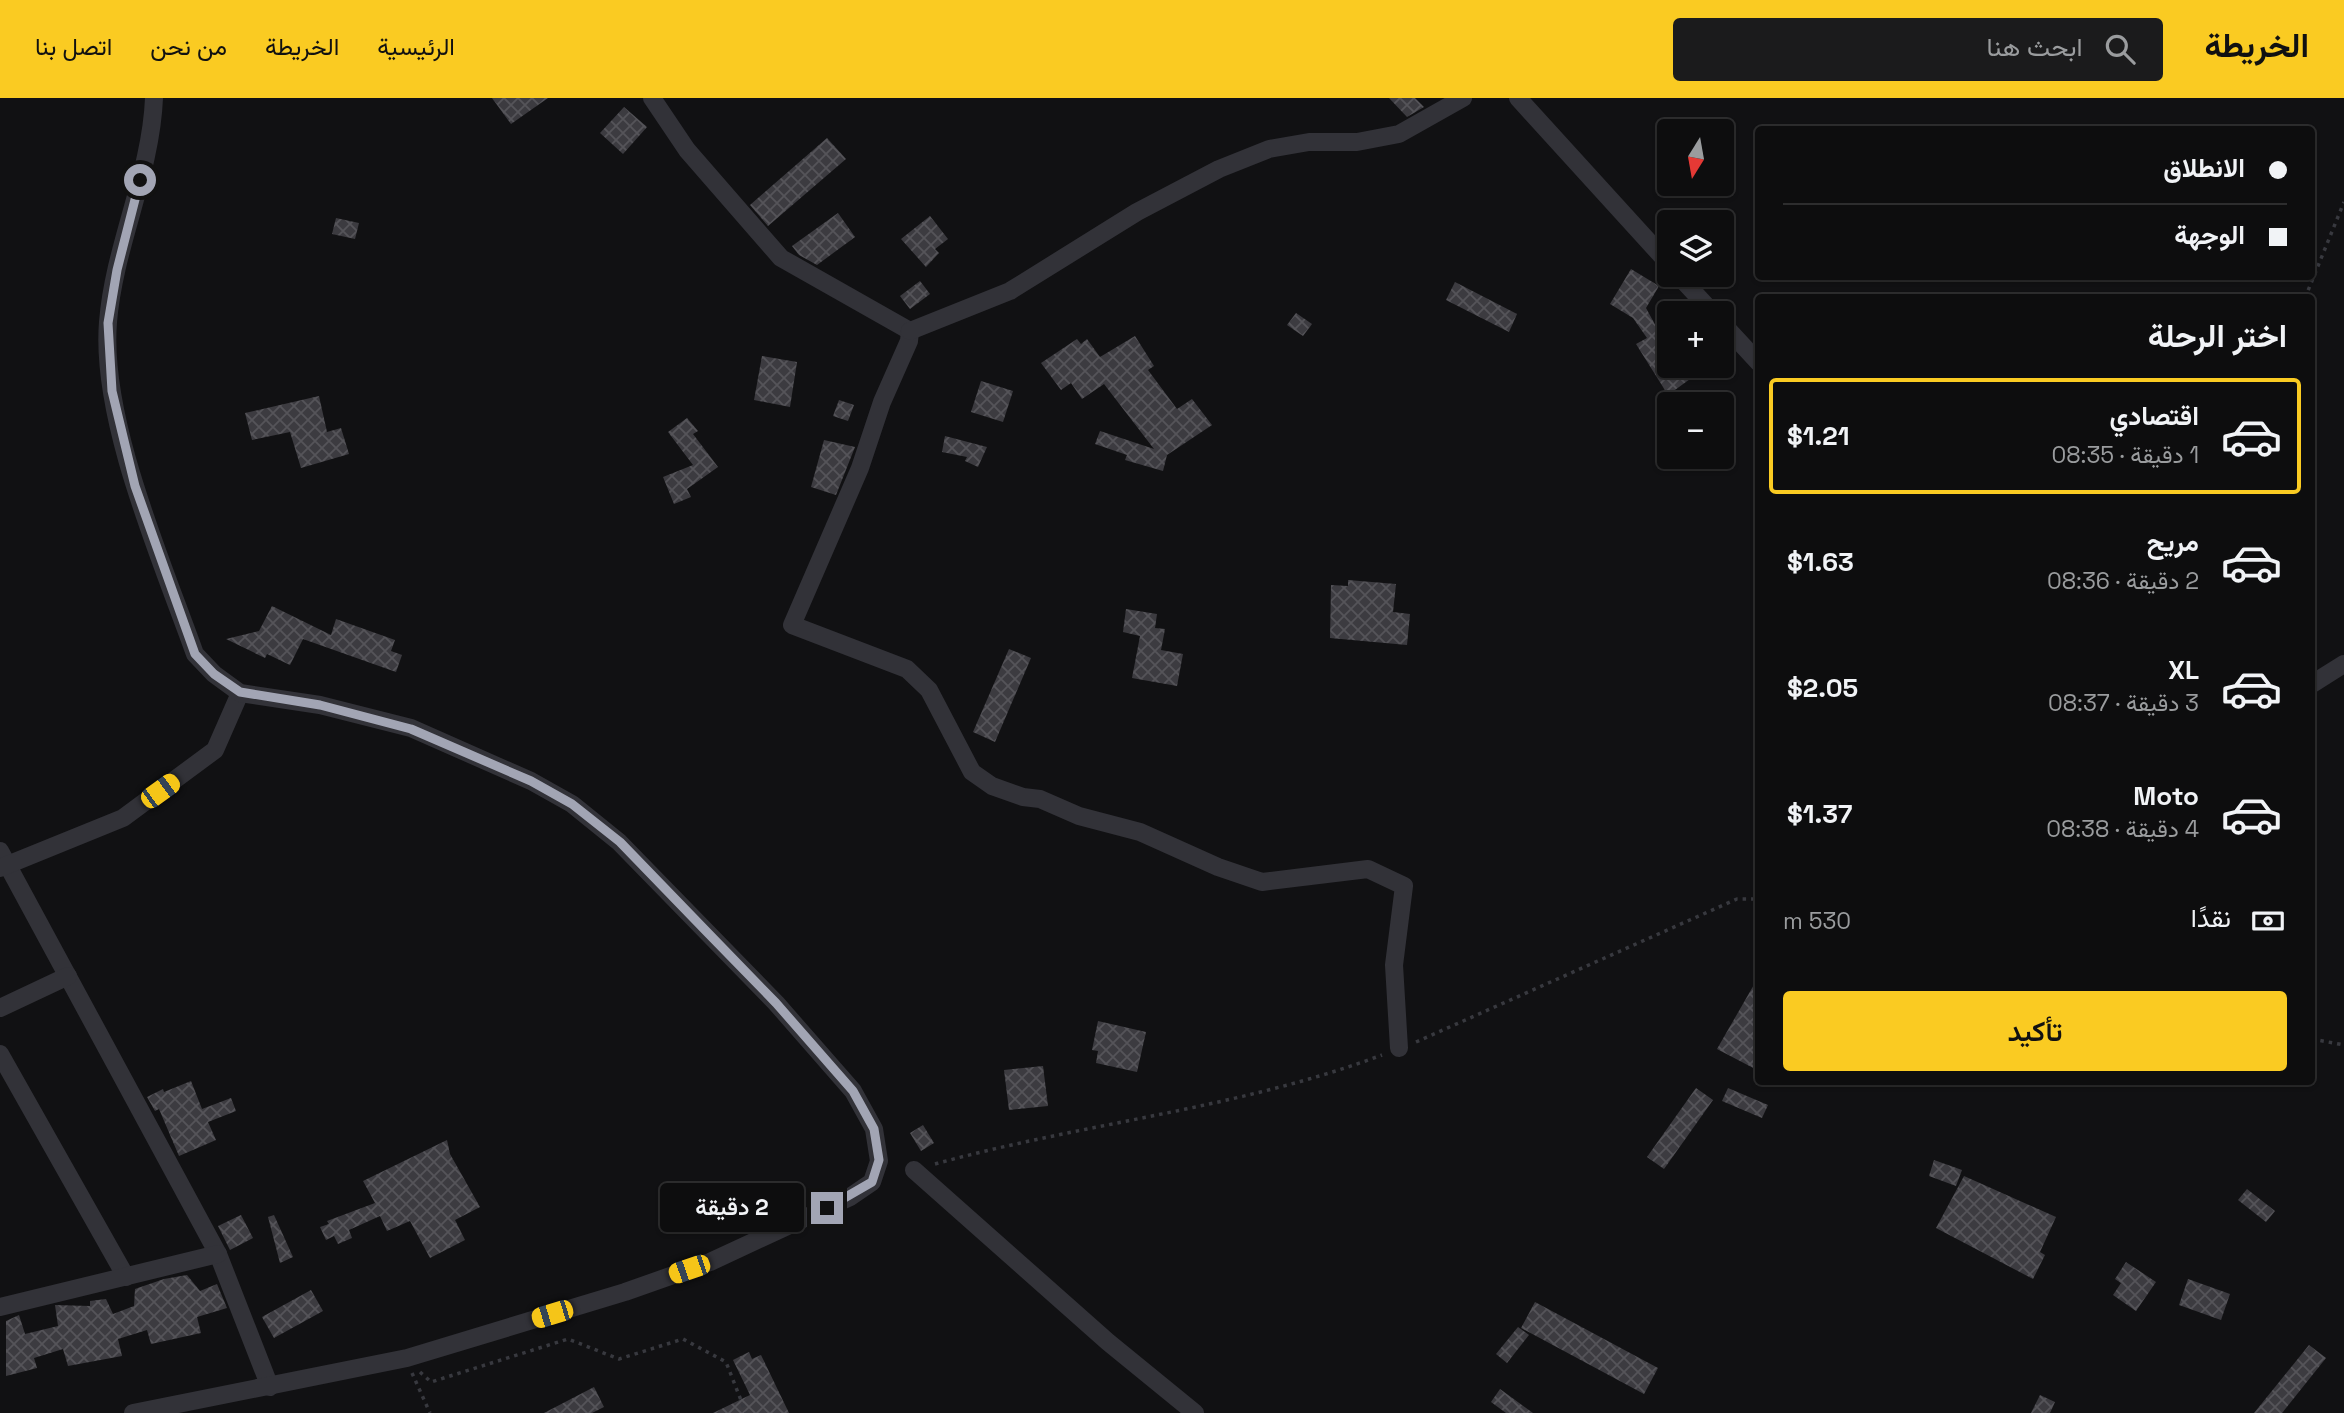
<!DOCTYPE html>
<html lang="ar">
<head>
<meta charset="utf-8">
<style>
	body { margin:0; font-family:"Space Grotesk",Vazirmatn,sans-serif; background:#1b1b1c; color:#f1f3f6; direction:rtl; height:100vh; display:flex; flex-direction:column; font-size:26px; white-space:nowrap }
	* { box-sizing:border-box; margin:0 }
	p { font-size:23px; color:#9a9c9e }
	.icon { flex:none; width:38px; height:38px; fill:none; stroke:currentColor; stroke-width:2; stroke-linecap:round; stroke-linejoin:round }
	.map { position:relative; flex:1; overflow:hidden; direction:ltr }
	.panel { position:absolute; left:1755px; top:196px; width:560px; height:791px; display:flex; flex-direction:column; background:#0d0d0e; border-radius:7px; box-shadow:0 2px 5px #0004,0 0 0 2px #2d2d2e; direction:rtl }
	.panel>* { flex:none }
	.top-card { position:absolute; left:1755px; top:28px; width:560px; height:154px; border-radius:7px; box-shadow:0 2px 5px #0004,0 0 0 2px #2d2d2e; direction:rtl; display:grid; align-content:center; height:154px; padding:0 28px; background:#0d0d0e }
	.needle { width:46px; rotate:191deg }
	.controls { position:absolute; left:1657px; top:21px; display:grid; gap:14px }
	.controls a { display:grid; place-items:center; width:77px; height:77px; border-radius:7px; background:#0d0d0e; box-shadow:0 2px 5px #0004,0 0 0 2px #2d2d2e; font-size:35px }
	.end { position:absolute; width:32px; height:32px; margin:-16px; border:9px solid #a2a5b4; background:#111; box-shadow:0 0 0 4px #111 }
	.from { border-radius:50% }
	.bubble { position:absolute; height:49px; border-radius:7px; background:#0d0d0e; box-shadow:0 2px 5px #0004,0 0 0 2px #2d2d2e; font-size:23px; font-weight:600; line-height:49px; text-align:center; direction:rtl }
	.car { position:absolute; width:21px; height:42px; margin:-21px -10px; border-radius:9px; box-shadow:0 0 5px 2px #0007; background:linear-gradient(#f5c518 24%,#345 0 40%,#f5c518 0 76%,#345 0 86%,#f5c518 0) }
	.top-card b { display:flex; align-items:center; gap:24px; height:66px; font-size:26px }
	.top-card b+b { border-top:2px solid #2d2d2e }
	.top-card i { width:18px; height:18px; background:#f1f3f6 }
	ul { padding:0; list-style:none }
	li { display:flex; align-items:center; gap:21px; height:116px; margin:0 14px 10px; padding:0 14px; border:4px solid transparent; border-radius:7px }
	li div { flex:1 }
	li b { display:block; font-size:26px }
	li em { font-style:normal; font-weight:600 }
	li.on { border-color:#facb22 }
	li>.icon { width:63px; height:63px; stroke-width:1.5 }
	h2 { padding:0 28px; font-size:32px; line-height:84px }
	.pay { display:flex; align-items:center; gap:18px; height:77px; padding:0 28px; font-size:26px }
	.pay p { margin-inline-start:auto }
	.button { display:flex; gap:14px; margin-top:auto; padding:14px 28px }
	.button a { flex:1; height:80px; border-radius:7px; background:#facb22; color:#111; font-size:28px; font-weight:600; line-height:80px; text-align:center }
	header { display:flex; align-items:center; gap:42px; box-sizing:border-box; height:98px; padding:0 35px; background:#facb22; color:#111 }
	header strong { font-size:33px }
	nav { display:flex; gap:38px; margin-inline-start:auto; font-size:24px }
	.search { width:490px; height:63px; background:#1b1b1c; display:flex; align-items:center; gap:18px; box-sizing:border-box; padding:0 24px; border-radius:7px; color:#9a9c9e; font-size:26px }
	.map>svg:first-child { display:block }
</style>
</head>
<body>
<header>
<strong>الخريطة</strong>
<div class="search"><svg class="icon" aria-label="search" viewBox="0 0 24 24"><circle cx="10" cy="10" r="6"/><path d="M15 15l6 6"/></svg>ابحث هنا</div>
<nav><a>الرئيسية</a><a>الخريطة</a><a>من نحن</a><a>اتصل بنا</a></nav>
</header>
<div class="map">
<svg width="2344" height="1315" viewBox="0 0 2344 1315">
	<defs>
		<pattern id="building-cross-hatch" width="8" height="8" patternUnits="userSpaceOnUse" patternTransform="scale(1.75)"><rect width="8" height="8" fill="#3c3b40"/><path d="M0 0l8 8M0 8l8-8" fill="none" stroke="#555459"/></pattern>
	</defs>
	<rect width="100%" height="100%" fill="#111113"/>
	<g fill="url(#building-cross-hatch)">
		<path d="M 492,0 L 548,0 L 511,26 Z"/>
		<path d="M 1389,0 L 1415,0 L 1424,9 L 1407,19 Z"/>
		<path d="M 624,9 L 647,29 L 623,56 L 600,35 Z"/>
		<path d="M 827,40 L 846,61 L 768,128 L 750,107 Z"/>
		<path d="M 838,115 L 855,139 L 817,167 L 799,157 L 792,148 Z"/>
		<path d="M 930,118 L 948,141 L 935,151 L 939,155 L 926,169 L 901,141 Z"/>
		<path d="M 336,120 L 359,125 L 355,141 L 332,136 Z"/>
		<path d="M 1631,171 L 1659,188 L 1646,210 L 1670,254 L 1670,268 L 1708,268 L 1668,297 L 1636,246 L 1647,240 L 1633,220 L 1610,206 Z"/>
		<path d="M 920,183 L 930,196 L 910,211 L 900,198 Z"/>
		<path d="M 1455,184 L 1517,216 L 1509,234 L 1446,202 Z"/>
		<path d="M 1296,215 L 1312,226 L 1303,238 L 1287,227 Z"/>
		<path d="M 1135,238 L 1154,268 L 1148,272 L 1177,311 L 1192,301 L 1212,327 L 1167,357 L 1163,373 L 1125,362 L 1127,357 L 1095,346 L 1100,333 L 1154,351 L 1104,286 L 1082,301 L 1071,285 L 1061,292 L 1041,265 L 1077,241 L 1081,246 L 1087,241 L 1100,259 Z"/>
		<path d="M 762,258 L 797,264 L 790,309 L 754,302 Z"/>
		<path d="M 981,283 L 1013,293 L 1003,324 L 971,314 Z"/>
		<path d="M 319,298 L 327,334 L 341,330 L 349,356 L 301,370 L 290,334 L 252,342 L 245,315 Z"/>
		<path d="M 839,302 L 854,307 L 848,323 L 833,318 Z"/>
		<path d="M 687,320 L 698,333 L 693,336 L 718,369 L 687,391 L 691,399 L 674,406 L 663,379 L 693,367 L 668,334 Z"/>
		<path d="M 945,338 L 987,349 L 978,369 L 965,363 L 967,359 L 942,354 Z"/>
		<path d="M 824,342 L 855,349 L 836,397 L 811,389 Z"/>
		<path d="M 1348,482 L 1396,486 L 1393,514 L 1410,516 L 1407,547 L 1330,540 L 1331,487 L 1348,488 Z"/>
		<path d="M 272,508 L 331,537 L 336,521 L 395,542 L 391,553 L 402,557 L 396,574 L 303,541 L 290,567 L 267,556 L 265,560 L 226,541 L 259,533 Z"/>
		<path d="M 1126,511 L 1157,516 L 1155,530 L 1165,531 L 1161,552 L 1183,556 L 1177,588 L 1132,580 L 1140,538 L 1123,534 Z"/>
		<path d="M 1009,551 L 1031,560 L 995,644 L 973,634 Z"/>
		<path d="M 1759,878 L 1759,973 L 1717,951 Z"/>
		<path d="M 1098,923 L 1146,934 L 1137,974 L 1096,965 L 1098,953 L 1092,952 Z"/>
		<path d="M 1043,968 L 1048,1008 L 1009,1012 L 1004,972 Z"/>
		<path d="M 191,983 L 202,1011 L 231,1000 L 236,1013 L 208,1024 L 216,1042 L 179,1058 L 159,1011 L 155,1013 L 147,999 L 163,991 L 164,994 Z"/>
		<path d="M 1696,990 L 1713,1002 L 1664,1071 L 1647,1059 Z"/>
		<path d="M 1728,990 L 1768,1007 L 1762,1020 L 1722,1003 Z"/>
		<path d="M 923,1027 L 934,1045 L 921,1053 L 910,1035 Z"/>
		<path d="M 447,1042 L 450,1056 L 480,1109 L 455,1122 L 465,1142 L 430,1160 L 410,1123 L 387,1133 L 380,1118 L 349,1132 L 352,1140 L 338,1146 L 334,1138 L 326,1142 L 320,1129 L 329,1126 L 327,1123 L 375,1105 L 363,1083 Z"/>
		<path d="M 1934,1062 L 1962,1072 L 1956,1088 L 1929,1078 Z"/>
		<path d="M 1964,1078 L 2056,1119 L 2040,1154 L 2045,1157 L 2033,1181 L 1936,1130 Z"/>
		<path d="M 2247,1091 L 2275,1113 L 2266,1124 L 2238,1102 Z"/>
		<path d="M 241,1117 L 253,1140 L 230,1152 L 218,1128 Z"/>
		<path d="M 274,1117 L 293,1159 L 280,1165 L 268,1119 Z"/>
		<path d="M 2126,1164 L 2156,1184 L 2136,1213 L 2113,1197 L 2121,1185 L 2115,1181 Z"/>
		<path d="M 187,1177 L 200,1193 L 217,1186 L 227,1210 L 197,1219 L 201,1235 L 151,1246 L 147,1232 L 118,1241 L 122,1258 L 68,1268 L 63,1251 L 34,1260 L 37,1270 L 6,1278 L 6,1223 L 19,1217 L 25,1236 L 58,1228 L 55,1207 L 90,1208 L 90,1203 L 106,1201 L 113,1216 L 134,1208 L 135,1191 L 164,1181 Z"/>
		<path d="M 2188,1181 L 2230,1196 L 2221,1222 L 2179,1207 Z"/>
		<path d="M 311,1192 L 323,1213 L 274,1240 L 262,1219 Z"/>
		<path d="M 1535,1204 L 1658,1270 L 1644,1296 L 1521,1230 Z"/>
		<path d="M 1518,1229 L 1529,1237 L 1507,1265 L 1496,1256 Z"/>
		<path d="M 2309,1247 L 2326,1260 L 2282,1315 L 2254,1315 Z"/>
		<path d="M 749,1254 L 752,1261 L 761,1257 L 789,1315 L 713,1315 L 750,1297 L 733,1262 Z"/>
		<path d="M 594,1289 L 604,1309 L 592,1315 L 544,1315 Z"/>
		<path d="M 1500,1291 L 1533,1315 L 1506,1315 L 1491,1304 Z"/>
		<path d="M 2040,1297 L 2055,1304 L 2050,1315 L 2031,1315 Z"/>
	</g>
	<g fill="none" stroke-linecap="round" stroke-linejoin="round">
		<g stroke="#38393f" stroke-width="3.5" stroke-dasharray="3.5 5" stroke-linecap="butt">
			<path d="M 2305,200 L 2344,104"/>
			<path d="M 2312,941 L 2344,947"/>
			<path d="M 1416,944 L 1737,801 L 1759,801"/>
			<path d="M 935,1066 C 1083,1025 1238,1011 1382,957"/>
			<path d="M 420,1274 L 431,1284 L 568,1241 L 619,1261 L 683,1241 L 726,1264 L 746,1315"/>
			<path d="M 412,1275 L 430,1315"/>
		</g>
		<g stroke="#323238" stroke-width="18">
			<path d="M 652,0 L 687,52 L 781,160 L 910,233"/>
			<path d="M 1518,0 L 1670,167"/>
			<path d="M 1678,177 L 1713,215"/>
			<path d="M 1722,225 L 1759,265"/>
			<path d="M 910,233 L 909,243 L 882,304 L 860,370 L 792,527 L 907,571 L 929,592 L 972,674 L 992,688 L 1023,699 L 1040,701 L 1079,718 L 1140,734 L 1218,769 L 1262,784 L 1368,771 L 1404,788 L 1394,867 L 1399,950"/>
			<path d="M 910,233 L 1010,193 L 1137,114 L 1219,71 L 1269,51 L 1309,44 L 1357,44 L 1399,36 L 1463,0"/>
			<path d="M 2312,586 L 2344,566"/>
			<path d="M 0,753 L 218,1156 L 270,1289"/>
			<path d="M 0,770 L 123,720 L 215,652 L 240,595"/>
			<path d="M 0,910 L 68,878"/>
			<path d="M 0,956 L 126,1179"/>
			<path d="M 914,1072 L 1108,1244 L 1195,1315"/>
			<path d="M 0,1209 L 218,1156"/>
			<path d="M 133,1315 L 407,1260 L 625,1194 L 710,1164 L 850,1099 L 872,1084 L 879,1063 L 874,1031 L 853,993 L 776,905 L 619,744 L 572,706 L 531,683 L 411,630 L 320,607 L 240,595 L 214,576 L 195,556 C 162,463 100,322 108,224 C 114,148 151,76 154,0"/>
		</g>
	</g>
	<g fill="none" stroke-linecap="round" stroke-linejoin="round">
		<path stroke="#a2a5b4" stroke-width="9" d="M 140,82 L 117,172 L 108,225 L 112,293 L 135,388 L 195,556 L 214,576 L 240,594 L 320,607 L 411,631 L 531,683 L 572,706 L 620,744 L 707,834 L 776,905 L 853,993 L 874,1031 L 879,1062 L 872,1084 L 827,1110"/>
	</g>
</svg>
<div class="controls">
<a><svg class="needle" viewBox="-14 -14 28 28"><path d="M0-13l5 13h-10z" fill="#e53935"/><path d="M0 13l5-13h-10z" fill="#9a9c9e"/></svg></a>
<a><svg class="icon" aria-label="layers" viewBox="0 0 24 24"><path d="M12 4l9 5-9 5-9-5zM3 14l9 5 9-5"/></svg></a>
<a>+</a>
<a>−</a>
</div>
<i class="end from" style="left:140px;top:82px"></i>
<i class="end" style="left:827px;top:1110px"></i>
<div class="bubble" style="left:660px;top:1085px;width:144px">2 دقيقة</div>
<i class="car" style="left:160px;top:693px;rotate:54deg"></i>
<i class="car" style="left:689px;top:1171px;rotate:251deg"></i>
<i class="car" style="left:552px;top:1216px;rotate:253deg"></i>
<div class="top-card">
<b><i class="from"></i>الانطلاق</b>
<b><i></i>الوجهة</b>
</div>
<section class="panel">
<h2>اختر الرحلة</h2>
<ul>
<li class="on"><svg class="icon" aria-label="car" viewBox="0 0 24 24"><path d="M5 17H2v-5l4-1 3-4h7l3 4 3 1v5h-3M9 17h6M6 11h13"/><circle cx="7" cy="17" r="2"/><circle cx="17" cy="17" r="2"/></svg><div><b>اقتصادي</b><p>1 دقيقة · 08:35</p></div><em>$1.21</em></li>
<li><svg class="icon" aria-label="car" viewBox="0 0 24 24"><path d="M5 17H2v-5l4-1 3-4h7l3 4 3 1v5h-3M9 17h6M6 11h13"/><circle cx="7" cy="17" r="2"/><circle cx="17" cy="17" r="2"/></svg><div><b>مريح</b><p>2 دقيقة · 08:36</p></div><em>$1.63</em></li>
<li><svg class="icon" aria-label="car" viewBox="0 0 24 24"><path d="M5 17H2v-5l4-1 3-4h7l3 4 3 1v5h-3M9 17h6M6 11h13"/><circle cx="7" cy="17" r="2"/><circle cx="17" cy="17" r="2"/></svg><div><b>XL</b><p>3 دقيقة · 08:37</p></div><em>$2.05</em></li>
<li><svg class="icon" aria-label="car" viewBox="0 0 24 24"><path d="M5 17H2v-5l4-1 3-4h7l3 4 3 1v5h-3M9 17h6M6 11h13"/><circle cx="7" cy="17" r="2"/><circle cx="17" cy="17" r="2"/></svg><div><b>Moto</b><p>4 دقيقة · 08:38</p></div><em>$1.37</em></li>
</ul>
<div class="pay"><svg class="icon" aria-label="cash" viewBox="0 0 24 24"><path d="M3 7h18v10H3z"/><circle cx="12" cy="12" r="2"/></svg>نقدًا<p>530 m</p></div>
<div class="button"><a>تأكيد</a></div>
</section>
</div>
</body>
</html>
